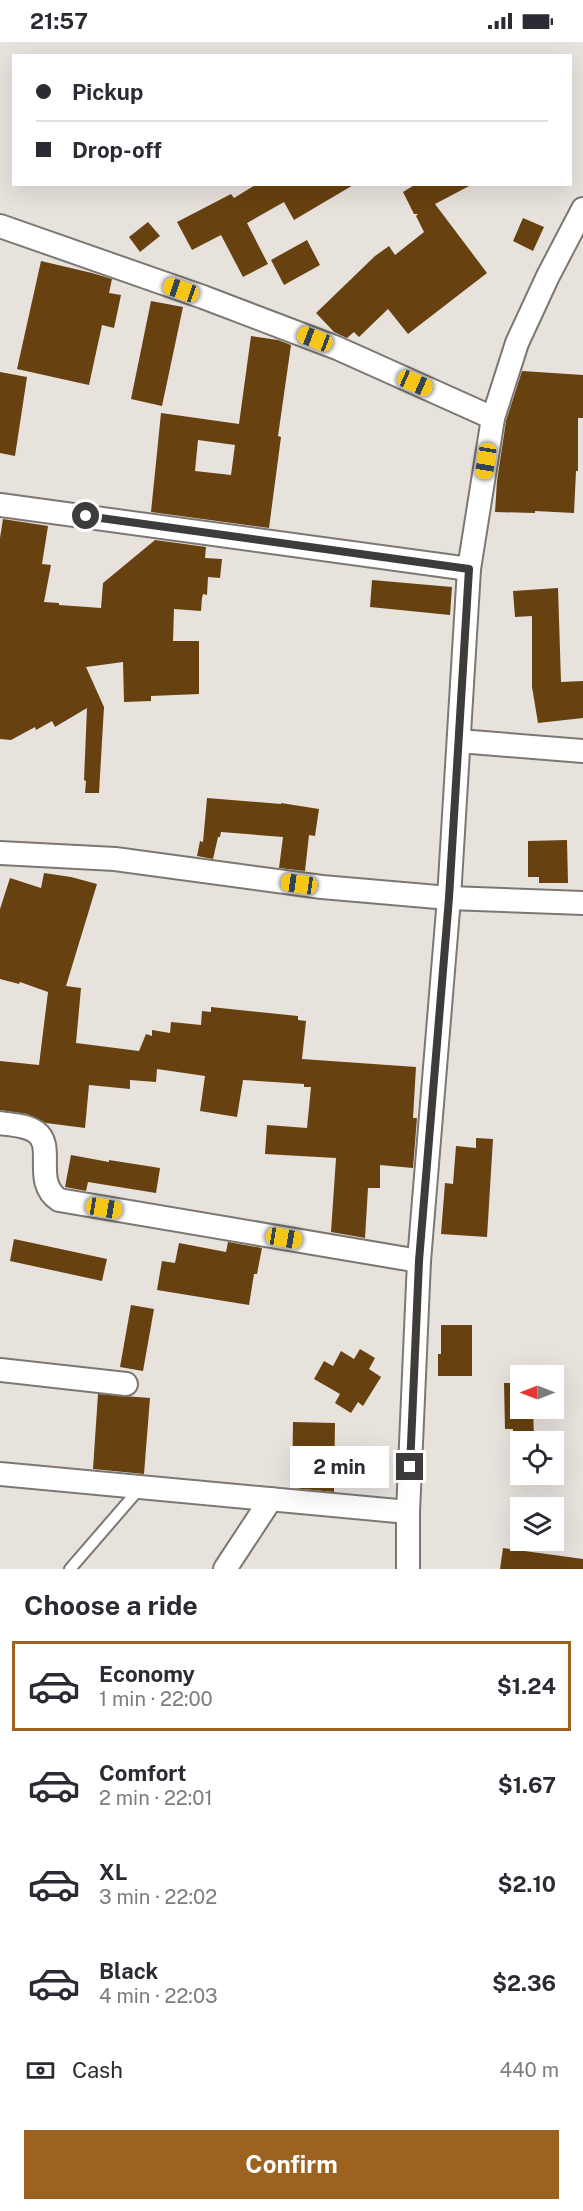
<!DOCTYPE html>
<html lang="en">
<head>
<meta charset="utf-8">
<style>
	body { margin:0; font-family:"Public Sans",sans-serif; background:#f7f7f7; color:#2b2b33; height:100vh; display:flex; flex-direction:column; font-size:22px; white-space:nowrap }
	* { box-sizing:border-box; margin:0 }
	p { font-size:20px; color:#7c7c81 }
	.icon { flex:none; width:33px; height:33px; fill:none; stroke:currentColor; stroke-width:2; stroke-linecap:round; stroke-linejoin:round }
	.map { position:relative; height:1527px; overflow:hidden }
	.panel { display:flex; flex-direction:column; background:#fff; flex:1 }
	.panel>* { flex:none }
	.top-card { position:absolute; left:12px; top:12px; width:560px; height:132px; border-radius:0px; box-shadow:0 6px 24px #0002; display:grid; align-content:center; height:132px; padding:0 24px; background:#fff }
	.needle { width:39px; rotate:270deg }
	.tools { position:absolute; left:510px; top:1323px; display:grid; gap:12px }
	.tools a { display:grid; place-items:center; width:54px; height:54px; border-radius:0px; background:#fff; box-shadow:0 6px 24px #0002; font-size:30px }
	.end { position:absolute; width:27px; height:27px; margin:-14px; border:8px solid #3e3c3a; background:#fff; box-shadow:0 0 0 3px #fff }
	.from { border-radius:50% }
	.bubble { position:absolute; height:42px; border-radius:0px; background:#fff; box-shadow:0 6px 24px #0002; font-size:20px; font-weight:700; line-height:42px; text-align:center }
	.car { position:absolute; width:18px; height:36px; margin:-18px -9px; border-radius:8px; box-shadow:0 0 4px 2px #0007; background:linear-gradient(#f5c518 24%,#345 0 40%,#f5c518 0 76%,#345 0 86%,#f5c518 0) }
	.top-card b { display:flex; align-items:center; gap:21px; height:57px; font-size:22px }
	.top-card b+b { border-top:2px solid #e1e1e2 }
	.top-card i { width:15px; height:15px; background:#2b2b33 }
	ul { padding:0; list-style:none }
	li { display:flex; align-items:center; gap:18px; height:90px; margin:0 12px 9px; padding:0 12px; border:3px solid transparent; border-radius:0px }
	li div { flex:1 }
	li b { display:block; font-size:22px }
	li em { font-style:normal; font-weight:700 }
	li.on { border-color:#9b631f }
	li>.icon { width:54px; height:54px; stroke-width:1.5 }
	h2 { padding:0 24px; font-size:27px; line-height:72px }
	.pay { display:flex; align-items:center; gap:15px; height:66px; padding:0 24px; font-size:22px }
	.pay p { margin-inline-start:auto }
	.action { display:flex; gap:12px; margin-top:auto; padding:12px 24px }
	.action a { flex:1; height:69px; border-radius:0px; background:#9b631f; color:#fff; font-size:24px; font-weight:700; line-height:69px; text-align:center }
	.status { display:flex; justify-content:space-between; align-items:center; height:42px; padding:0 30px; background:#fff; direction:ltr }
	.status svg { height:16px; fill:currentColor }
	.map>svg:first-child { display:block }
</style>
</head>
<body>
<div class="status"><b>21:57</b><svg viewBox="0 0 49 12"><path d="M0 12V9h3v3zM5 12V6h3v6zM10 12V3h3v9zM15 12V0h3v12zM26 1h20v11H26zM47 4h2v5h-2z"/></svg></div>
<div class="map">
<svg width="583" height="1527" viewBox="0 0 583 1527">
	<rect width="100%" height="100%" fill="#e8e2dd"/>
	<g fill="#684110" fill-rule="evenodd">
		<path d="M 257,142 L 355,142 L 294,178 L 284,160 L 247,181 L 268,222 L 243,235 L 221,193 L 192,208 L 177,180 L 231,152 L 234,156 Z"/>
		<path d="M 416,142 L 473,142 L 435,162 L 487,231 L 408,292 L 388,267 L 359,295 L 354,290 L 347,296 L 334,290 L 316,271 L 375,214 L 389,204 L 395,213 L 424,190 L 416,174 L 418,172 L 414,172 L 403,150 Z"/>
		<path d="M 523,176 L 544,185 L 533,209 L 513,199 Z"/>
		<path d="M 148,180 L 160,194 L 140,210 L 129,195 Z"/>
		<path d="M 307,198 L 320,223 L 284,243 L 271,218 Z"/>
		<path d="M 41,219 L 92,231 L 112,237 L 109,251 L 121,253 L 114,286 L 102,283 L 89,343 L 17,327 Z"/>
		<path d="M 151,259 L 183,265 L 162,364 L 131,357 Z"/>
		<path d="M 251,294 L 278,298 L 291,303 L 278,394 L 281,395 L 269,486 L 151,470 L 161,371 L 239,382 ZM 198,398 L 235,403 L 231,433 L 195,429 Z"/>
		<path d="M 522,329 L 583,333 L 583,376 L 578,376 L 578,429 L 576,429 L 574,471 L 535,469 L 535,471 L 495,470 L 497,439 L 506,379 Z"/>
		<path d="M 0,330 L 27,335 L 15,414 L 0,411 Z"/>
		<path d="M 3,477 L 48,484 L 42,522 L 51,523 L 44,560 L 59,561 L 59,563 L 101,566 L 103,541 L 155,498 L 206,505 L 205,516 L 222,517 L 220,536 L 208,535 L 207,553 L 203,552 L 202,556 L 201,569 L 174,567 L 173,599 L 199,599 L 199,652 L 151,654 L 151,659 L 124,660 L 123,620 L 86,625 L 104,665 L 99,751 L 85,751 L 86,739 L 84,738 L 87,666 L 55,685 L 52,679 L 36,688 L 35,685 L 11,698 L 0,697 L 0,496 Z"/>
		<path d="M 372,538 L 452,545 L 450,573 L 370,565 Z"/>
		<path d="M 558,546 L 561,640 L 583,639 L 583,676 L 538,681 L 532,645 L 532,574 L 515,575 L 513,549 Z"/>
		<path d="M 207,756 L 281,762 L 281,761 L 319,767 L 315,794 L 309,793 L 305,829 L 279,826 L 283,795 L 221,790 L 220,795 L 218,795 L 213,817 L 197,814 L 200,799 L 203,800 Z"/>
		<path d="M 567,798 L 568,841 L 539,841 L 539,835 L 528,835 L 528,799 Z"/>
		<path d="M 44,831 L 71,835 L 97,842 L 66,944 L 81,946 L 76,1001 L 139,1009 L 146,992 L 152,994 L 152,988 L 170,991 L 171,980 L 201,983 L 202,969 L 211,970 L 211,965 L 298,974 L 298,978 L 306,979 L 302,1017 L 416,1025 L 413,1076 L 417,1076 L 413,1126 L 380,1123 L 380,1146 L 368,1146 L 365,1196 L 331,1190 L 336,1116 L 265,1112 L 267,1083 L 307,1086 L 311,1045 L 304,1045 L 304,1042 L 243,1038 L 237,1075 L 200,1069 L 205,1034 L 157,1027 L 156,1040 L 130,1038 L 130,1047 L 89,1043 L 85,1086 L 46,1081 L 27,1072 L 0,1068 L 0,1019 L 39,1023 L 48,950 L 20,940 L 19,942 L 0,937 L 0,867 L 10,836 L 41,846 Z"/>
		<path d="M 476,1096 L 493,1097 L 487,1195 L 441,1192 L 445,1141 L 453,1142 L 456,1104 L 476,1106 Z"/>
		<path d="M 71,1113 L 109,1120 L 109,1118 L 160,1126 L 156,1151 L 88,1140 L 86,1149 L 65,1145 Z"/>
		<path d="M 14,1197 L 107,1217 L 102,1239 L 10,1219 Z"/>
		<path d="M 228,1200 L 262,1206 L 257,1232 L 254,1232 L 249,1263 L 157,1248 L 162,1219 L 175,1221 L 179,1201 L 226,1210 Z"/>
		<path d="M 131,1263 L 154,1267 L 143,1329 L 120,1325 Z"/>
		<path d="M 441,1283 L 472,1283 L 472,1334 L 438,1334 L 438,1312 L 441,1312 Z"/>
		<path d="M 360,1307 L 375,1316 L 369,1327 L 381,1335 L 363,1364 L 358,1360 L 351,1371 L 335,1361 L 340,1352 L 314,1337 L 324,1319 L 333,1324 L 341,1309 L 354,1317 Z"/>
		<path d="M 504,1341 L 520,1341 L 520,1366 L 533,1366 L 534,1396 L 513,1396 L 513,1387 L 505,1387 Z"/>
		<path d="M 98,1352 L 150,1356 L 144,1432 L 93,1427 Z"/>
		<path d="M 293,1380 L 335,1381 L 334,1450 L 292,1446 Z"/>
		<path d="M 503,1506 L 583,1517 L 583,1527 L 500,1527 Z"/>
	</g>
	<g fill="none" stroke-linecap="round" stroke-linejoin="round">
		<defs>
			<path id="service" d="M 70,1527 L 141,1445"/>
			<g id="minor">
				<path d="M 0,184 L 203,255 L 337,306 L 493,376"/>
				<path d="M 0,463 L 469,527"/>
				<path d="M 459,699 L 583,709"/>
				<path d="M 0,811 L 115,817 L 322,845 L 449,856 L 583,861"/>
				<path d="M 0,1081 C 12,1083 26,1083 36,1090 C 56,1104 32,1140 59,1158 L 419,1219"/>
				<path d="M 0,1328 L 126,1342"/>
				<path d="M 0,1432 L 408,1470"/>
				<path d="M 225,1527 L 271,1457"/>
				<path d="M 408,1527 L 408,1470 L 419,1219 L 449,856 L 469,527 L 493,376 L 517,301 L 548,234 L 583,167"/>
			</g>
		</defs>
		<use href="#service" stroke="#7c7772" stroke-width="14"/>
		<use href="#minor" stroke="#7c7772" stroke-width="26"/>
		<use href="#service" stroke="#fff" stroke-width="10"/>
		<use href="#minor" stroke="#fff" stroke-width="22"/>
	</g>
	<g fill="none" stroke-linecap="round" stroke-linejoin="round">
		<path stroke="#3e3c3a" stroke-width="8" d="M 86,474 L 469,527 L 449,856 L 419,1219 L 410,1425"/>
	</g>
</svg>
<div class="tools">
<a><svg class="needle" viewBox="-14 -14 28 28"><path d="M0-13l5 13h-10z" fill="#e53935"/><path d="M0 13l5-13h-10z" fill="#7c7c81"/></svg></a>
<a><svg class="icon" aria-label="locate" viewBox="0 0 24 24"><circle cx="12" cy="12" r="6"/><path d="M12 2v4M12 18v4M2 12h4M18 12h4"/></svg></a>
<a><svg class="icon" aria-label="layers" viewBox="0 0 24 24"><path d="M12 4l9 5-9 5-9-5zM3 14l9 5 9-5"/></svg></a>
</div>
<i class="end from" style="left:86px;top:474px"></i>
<i class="end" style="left:410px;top:1425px"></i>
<div class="bubble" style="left:290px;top:1404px;width:99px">2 min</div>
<i class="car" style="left:181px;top:248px;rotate:289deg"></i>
<i class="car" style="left:315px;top:297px;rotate:291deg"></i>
<i class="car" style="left:415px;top:341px;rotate:114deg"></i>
<i class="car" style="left:486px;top:419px;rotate:189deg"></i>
<i class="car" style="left:299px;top:842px;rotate:278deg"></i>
<i class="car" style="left:104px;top:1166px;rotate:99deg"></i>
<i class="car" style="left:284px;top:1196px;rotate:99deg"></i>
<div class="top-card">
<b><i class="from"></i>Pickup</b>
<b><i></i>Drop-off</b>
</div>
</div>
<section class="panel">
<h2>Choose a ride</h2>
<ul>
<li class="on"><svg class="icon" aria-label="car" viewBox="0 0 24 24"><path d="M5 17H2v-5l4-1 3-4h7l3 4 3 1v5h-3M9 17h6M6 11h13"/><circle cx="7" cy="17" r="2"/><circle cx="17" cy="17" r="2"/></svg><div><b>Economy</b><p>1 min · 22:00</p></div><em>$1.24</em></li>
<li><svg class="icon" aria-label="car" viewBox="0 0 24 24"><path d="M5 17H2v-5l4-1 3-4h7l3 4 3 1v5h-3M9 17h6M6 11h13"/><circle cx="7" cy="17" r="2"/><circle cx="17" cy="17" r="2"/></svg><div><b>Comfort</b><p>2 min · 22:01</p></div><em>$1.67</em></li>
<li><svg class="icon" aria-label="car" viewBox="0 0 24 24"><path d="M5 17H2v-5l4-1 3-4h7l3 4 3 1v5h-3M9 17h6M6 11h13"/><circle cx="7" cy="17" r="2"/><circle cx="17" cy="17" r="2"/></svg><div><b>XL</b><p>3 min · 22:02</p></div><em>$2.10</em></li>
<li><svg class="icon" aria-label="car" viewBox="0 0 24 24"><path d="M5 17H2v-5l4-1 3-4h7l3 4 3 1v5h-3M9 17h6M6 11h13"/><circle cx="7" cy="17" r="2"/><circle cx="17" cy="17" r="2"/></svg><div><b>Black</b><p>4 min · 22:03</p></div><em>$2.36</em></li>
</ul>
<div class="pay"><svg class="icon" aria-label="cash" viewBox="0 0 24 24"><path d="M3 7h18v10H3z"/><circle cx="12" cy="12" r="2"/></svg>Cash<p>440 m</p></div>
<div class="action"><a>Confirm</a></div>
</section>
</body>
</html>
